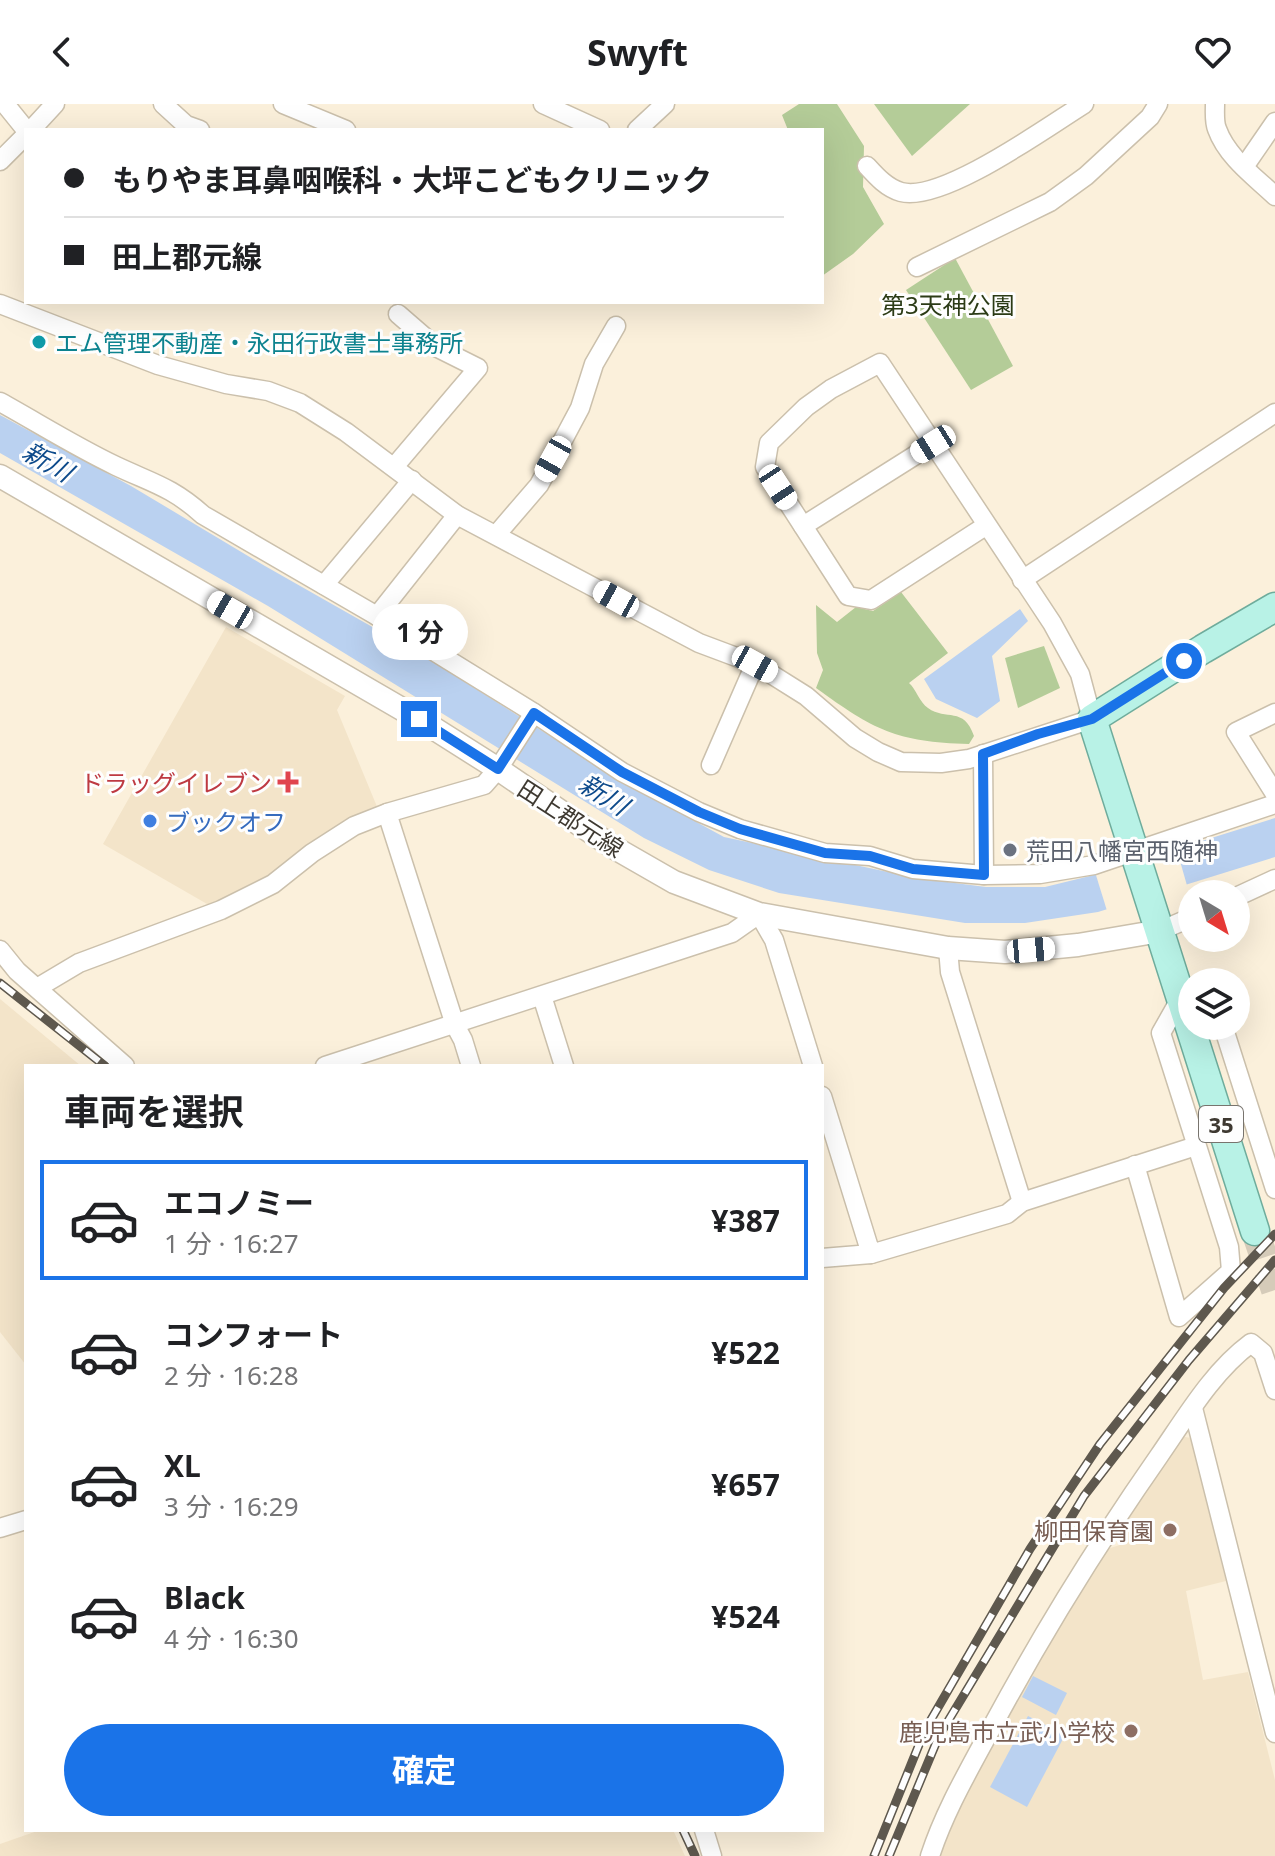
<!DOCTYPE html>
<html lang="ja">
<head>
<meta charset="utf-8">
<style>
	body { margin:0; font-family:"Noto Sans","Noto Sans JP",sans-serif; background:#f6f6f6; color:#202124; height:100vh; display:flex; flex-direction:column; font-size:30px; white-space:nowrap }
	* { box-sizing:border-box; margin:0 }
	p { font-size:26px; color:#757577 }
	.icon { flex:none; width:44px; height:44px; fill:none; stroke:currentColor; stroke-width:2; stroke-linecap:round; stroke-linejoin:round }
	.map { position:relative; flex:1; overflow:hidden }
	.drawer { position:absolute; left:24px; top:960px; width:800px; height:768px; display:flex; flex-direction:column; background:#fff; border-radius:0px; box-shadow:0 8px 32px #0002 }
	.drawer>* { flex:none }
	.hud { position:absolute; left:24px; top:24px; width:800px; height:176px; border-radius:0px; box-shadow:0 8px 32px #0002; display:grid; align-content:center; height:176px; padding:0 40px; background:#fff }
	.needle { width:52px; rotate:142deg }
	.fabs { position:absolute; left:1178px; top:776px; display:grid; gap:16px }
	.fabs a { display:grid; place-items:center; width:72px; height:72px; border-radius:50%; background:#fff; box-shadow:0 8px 32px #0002; font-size:40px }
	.end { position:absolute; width:36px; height:36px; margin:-18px; border:10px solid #1a73e8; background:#fff; box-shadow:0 0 0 4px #fff }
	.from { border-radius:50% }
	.bubble { position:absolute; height:56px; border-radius:28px; background:#fff; box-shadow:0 8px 32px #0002; font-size:26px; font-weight:700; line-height:56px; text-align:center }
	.car { position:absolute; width:24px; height:48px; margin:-24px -12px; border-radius:10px; box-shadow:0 0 6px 2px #0007; background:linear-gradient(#fff 24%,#345 0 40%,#fff 0 76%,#345 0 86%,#fff 0) }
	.hud b { display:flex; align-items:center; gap:28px; height:76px; font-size:30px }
	.hud b+b { border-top:2px solid #e0e0e0 }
	.hud i { width:20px; height:20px; background:#202124 }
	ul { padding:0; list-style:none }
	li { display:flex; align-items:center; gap:24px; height:120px; margin:0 16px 12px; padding:0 24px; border:4px solid transparent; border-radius:0px }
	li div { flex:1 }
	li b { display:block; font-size:30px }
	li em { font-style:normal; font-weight:700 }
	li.selected { border-color:#1a73e8 }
	li>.icon { width:72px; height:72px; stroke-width:1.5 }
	h2 { padding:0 40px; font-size:36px; line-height:96px }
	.action { display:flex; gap:16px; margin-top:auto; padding:16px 40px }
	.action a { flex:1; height:92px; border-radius:48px; background:#1a73e8; color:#fff; font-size:32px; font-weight:700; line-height:92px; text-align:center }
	header { display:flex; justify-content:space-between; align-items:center; height:104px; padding:0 40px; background:#fff; font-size:36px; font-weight:700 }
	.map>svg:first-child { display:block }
</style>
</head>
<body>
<header><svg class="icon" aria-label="back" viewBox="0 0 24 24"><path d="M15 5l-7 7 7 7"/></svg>Swyft<svg class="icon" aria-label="heart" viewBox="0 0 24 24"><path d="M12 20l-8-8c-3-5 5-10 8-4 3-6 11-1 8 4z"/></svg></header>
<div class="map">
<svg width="1275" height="1752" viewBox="0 0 1275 1752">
	<rect width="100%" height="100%" fill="#fbf0db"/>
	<g fill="#f3e4c9">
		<path d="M 226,523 L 345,592 L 337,606 L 378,705 L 344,721 L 236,793 L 214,804 L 103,740 Z"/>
		<path d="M 0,895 L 81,962 L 26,962 L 26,1261 L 0,1228 Z"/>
		<path d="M 1180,1332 L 1191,1334 L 1226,1477 L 1186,1487 L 1203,1576 L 1248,1568 L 1275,1676 L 1275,1752 L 939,1752 L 954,1714 L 1058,1516 L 1101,1447 L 1129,1438 L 1123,1413 Z"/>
		<path d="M 40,1726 L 673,1726 L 685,1752 L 0,1752 L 0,1740 Z"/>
	</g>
	<g fill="#b4cc98">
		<path d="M 799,0 L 837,0 L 864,42 L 863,83 L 884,120 L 853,150 L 822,172 L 822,26 L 788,26 L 782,11 Z"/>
		<path d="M 874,0 L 970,0 L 912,52 Z"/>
		<path d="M 955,154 L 1013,262 L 971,286 L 906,186 Z"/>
		<path d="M 901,488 L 948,549 L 909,579 C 916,585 920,599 928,604 C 946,617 964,602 974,632 L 969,640 C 896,638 874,626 816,584 L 823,566 L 817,549 L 816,501 L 837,518 L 856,503 L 873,507 Z"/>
		<path d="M 1044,542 L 1060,584 L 1018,604 L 1005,554 Z"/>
	</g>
	<g fill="#bad1f0">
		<path d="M 0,311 L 131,382 L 265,462 L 427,554 L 621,677 L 724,733 L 916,774 L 986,783 L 1045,783 L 1090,772 L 1275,714 L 1275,753 L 1098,808 L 1025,819 L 965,819 L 779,789 L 709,766 L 644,734 L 268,502 L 0,349 Z"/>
		<path d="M 1020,505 L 1028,517 L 992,552 L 1000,597 L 977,614 L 936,595 L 924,575 Z"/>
		<path d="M 1033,1572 L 1067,1589 L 1056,1611 L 1022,1593 Z"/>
		<path d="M 1028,1612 L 1065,1631 L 1027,1703 L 990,1683 Z"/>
	</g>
	<path fill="#fbf0db" d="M 1176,743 L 1188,785 L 1108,810 L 1095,768 Z"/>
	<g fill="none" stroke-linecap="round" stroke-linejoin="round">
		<path stroke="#d5cbb9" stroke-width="28" stroke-dasharray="28 14" stroke-linecap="butt" d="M 1255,1127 L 1275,1186"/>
		<defs>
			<g id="minor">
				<path d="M 5,0 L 26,26"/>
				<path d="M 163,0 L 186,21 L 200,26"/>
				<path d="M 283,0 L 346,26"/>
				<path d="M 543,0 L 600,26"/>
				<path d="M 1215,0 C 1215,8 1214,18 1217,25 C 1227,53 1255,73 1275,92"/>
				<path d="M 31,26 L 55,0"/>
				<path d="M 637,26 L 665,0"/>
				<path d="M 0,57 L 26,31"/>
				<path d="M 867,62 C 877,73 887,84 901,88 C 942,99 1047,23 1084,0"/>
				<path d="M 1244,63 L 1275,18"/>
				<path d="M 917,163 L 1050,98 L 1086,72 L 1150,13 L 1158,0"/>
				<path d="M 0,200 L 158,261 L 226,280 L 268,287 L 300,299 L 346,328 L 457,411 L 699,539 L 755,560 L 806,592 L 855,634 L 878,648 L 901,658 L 941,659 L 969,655 L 1092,615 L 1080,570 L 1052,519 L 880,259 L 831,285 L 806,303 L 769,339 L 765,363 L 848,492 L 871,496 L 987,421"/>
				<path d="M 0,298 C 38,319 76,343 116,362 C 152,379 172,383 203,411 L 377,512 L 534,609 L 622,668 L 699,708 L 740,725 L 825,749 L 870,752 L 913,765 L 984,771 L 1040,770 L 1094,761 L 1275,700"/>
				<path d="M 394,363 L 478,264 L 436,243 L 398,210"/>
				<path d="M 803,422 L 933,340"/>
				<path d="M 496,431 L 539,381 L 580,304 L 594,260 L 616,222"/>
				<path d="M 1022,476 L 1275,309"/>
				<path d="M 324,481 L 412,376"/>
				<path d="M 377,512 L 457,411"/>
				<path d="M 1275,609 L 1236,628 L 1275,690"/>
				<path d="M 983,650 L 984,771"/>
				<path d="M 711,661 L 755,560"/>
				<path d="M 387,709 L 455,921 L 463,936 L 471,962"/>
				<path d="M 1236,793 L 1275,775"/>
				<path d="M 1160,827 L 1192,813"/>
				<path d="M 948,844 L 950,868 L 1022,1098"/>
				<path d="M 0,846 L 17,867 L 125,962"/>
				<path d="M 37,884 L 79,859 L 221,806 L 273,780 L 312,749 L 354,722 L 387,709 L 484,681 L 498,665 L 534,609"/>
				<path d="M 542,892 L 564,962"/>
				<path d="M 1223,922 L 1275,1085"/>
				<path d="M 325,962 L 732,829 L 759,810 L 774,836 L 813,962"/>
				<path d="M 822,992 L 871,1150 L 1007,1110 L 1022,1098 L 1196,1042"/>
				<path d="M 1135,1061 L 1179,1213 L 1231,1167 L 1229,1143 L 1161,929 L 1182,892"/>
				<path d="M 822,1154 L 871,1150"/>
				<path d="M 1193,1304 L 1275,1629"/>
				<path d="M 0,1424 L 26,1416"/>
				<path d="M 704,1726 L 712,1752"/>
				<path d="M 930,1752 C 945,1706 970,1664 993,1621 C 1043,1528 1099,1438 1159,1352 C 1186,1313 1213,1267 1251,1239 L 1263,1249 L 1275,1286"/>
			</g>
			<path id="tertiary" d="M 0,372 L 419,615 L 498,665 L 613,743 L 674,778 L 759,810 L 948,844 L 1005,848 L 1078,841 L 1160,827"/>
			<path id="primary" d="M 1255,1127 L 1092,615 L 1203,545 L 1275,503"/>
		</defs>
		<use href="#minor" stroke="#cbc0ac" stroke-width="21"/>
		<use href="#tertiary" stroke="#cbc0ac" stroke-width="25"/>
		<use href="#primary" stroke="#6fac9c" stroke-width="31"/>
		<use href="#minor" stroke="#fff" stroke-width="18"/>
		<use href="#tertiary" stroke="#fff" stroke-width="22"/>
		<use href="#primary" stroke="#b8f2e6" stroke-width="28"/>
		<defs>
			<g id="rail">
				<path d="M 0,879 L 105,962"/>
				<path d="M 683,1726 L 695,1752"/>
				<path d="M 874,1752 L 925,1626 L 1030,1445 L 1100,1340 L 1224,1184 L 1275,1130"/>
				<path d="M 889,1752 L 939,1632 L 1084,1392 L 1189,1256 L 1275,1156"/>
			</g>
		</defs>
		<use href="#rail" stroke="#5e584e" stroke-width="9"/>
		<use href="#rail" stroke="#fefefe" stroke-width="6" stroke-dasharray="18" stroke-linecap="butt"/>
	</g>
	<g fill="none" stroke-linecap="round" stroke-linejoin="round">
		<path stroke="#1a73e8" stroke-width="10" d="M 419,615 L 498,665 L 534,609 L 622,668 L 699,708 L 740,725 L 825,749 L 870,752 L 913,765 L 984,771 L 983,650 L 1038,630 L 1092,615 L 1184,557"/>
	</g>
	<circle fill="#0f9aa8" stroke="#fefefe" stroke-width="3" cx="39" cy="238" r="8"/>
	<path fill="#e0444e" stroke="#fefefe" stroke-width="3" d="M284 666h8v8h8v8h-8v8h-8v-8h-8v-8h8z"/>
	<circle fill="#3f7fe0" stroke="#fefefe" stroke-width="3" cx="150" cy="717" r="8"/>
	<circle fill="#6b7280" stroke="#fefefe" stroke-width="3" cx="1010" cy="746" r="8"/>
	<g fill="#8d6e63" stroke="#fefefe" stroke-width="3">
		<circle cx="1170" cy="1426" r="8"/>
		<circle cx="1131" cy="1627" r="8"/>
	</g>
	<g text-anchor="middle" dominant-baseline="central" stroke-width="6" stroke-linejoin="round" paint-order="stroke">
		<rect fill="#fefefe" stroke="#78746e" stroke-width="2" x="1199" y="1002" width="44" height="36" rx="6"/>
		<g font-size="22" font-weight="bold" fill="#3e3931">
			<text x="1221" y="1020">35</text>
		</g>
		<g font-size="24" fill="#2b3b16" stroke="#fefefe">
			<text x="948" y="200">第3天神公園</text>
		</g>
		<g font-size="24" fill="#0d838f" stroke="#fefefe" text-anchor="start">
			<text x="55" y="238">エム管理不動産・永田行政書士事務所</text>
		</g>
		<g font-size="24" fill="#be3a42" stroke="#fefefe" text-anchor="end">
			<text x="272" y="678">ドラッグイレブン</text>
		</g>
		<g font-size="24" fill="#3e3931" stroke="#fefefe">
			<text transform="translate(571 714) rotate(33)">田上郡元線</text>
		</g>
		<g font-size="24" fill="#366cbe" stroke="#fefefe" text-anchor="start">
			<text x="166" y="717">ブックオフ</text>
		</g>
		<g font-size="24" fill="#5b616d" stroke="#fefefe" text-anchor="start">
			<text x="1026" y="746">荒田八幡宮西随神</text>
		</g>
		<g font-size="24" fill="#785e54" stroke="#fefefe" text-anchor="end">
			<text x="1154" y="1426">柳田保育園</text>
			<text x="1115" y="1627">鹿児島市立武小学校</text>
		</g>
		<g font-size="26" font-style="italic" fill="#0d4a8b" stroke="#fefefe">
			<text transform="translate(48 357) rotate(30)">新川</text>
			<text transform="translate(604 690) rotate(32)">新川</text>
		</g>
	</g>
</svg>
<div class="fabs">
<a><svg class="needle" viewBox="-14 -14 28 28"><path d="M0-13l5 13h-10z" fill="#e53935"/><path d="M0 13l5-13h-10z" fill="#757577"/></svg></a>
<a><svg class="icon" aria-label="layers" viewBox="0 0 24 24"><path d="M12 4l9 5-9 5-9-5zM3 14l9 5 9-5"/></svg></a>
</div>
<i class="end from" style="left:1184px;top:557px"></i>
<i class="end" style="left:419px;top:615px"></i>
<div class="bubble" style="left:372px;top:500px;width:96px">1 分</div>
<i class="car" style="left:933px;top:340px;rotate:238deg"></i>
<i class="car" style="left:553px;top:355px;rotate:209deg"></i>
<i class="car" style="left:778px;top:383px;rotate:147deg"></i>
<i class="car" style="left:616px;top:495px;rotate:299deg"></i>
<i class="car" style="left:230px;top:506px;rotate:300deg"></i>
<i class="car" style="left:755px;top:560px;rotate:119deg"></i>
<i class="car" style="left:1031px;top:846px;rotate:85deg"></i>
<div class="hud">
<b><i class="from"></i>もりやま耳鼻咽喉科・大坪こどもクリニック</b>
<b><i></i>田上郡元線</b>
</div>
<section class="drawer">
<h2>車両を選択</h2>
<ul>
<li class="selected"><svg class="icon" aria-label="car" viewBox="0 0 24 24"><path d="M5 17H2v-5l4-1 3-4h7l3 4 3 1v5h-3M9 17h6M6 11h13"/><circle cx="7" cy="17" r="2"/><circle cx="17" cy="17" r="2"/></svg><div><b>エコノミー</b><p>1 分 · 16:27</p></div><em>¥387</em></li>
<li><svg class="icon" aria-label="car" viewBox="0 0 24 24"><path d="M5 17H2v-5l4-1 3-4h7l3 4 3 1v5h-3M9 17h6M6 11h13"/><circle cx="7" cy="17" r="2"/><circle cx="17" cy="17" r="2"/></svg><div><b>コンフォート</b><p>2 分 · 16:28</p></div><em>¥522</em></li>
<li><svg class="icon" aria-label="car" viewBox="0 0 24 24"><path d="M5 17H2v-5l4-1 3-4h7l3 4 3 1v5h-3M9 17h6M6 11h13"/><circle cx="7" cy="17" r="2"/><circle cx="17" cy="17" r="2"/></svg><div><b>XL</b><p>3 分 · 16:29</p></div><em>¥657</em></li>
<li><svg class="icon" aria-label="car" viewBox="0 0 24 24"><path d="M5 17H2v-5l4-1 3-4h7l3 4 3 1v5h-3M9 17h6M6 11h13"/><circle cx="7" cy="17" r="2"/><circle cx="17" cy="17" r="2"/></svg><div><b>Black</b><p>4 分 · 16:30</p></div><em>¥524</em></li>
</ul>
<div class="action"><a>確定</a></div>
</section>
</div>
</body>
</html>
